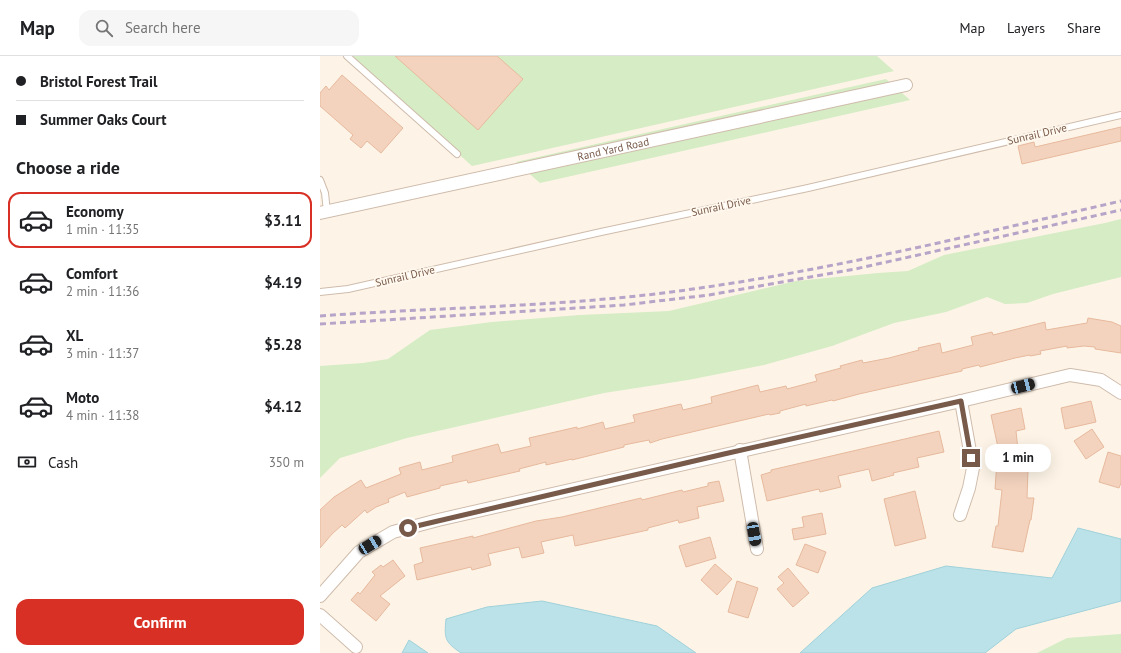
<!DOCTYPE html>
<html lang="en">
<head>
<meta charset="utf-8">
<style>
	body { margin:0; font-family:"PT Sans",sans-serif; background:#f6f6f6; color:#202124; height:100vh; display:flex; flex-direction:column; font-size:15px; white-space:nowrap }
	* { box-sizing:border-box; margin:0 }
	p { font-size:13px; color:#757577 }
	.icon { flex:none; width:22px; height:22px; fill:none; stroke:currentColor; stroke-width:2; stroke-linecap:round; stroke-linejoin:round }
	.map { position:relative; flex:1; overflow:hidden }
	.sheet { display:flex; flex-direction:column; background:#fff; width:320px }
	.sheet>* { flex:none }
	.guide { display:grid; align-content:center; height:88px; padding:0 16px; background:#fff }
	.end { position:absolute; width:18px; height:18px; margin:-9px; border:5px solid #785a4a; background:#fff; box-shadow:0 0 0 2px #fff }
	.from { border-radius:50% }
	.bubble { position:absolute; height:28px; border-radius:12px; background:#fff; box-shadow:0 4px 16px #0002; font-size:13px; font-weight:800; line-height:28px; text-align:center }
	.car { position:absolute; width:12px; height:24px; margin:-12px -6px; border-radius:5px; box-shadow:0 0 3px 1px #0007; background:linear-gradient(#222 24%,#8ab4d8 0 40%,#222 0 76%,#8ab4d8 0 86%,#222 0) }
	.guide b { display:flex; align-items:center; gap:14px; height:38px; font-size:15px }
	.guide b+b { border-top:1px solid #e0e0e0 }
	.guide i { width:10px; height:10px; background:#202124 }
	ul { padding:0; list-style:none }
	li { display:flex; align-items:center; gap:12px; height:56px; margin:0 8px 6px; padding:0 8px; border:2px solid transparent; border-radius:12px }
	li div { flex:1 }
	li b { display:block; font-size:15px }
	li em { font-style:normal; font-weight:800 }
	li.on { border-color:#d93025 }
	li>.icon { width:36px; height:36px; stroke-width:1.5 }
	h2 { padding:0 16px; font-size:18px; line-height:48px }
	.pay { display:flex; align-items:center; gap:10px; height:44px; padding:0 16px; font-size:15px }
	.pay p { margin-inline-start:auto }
	.cta { display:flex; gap:8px; margin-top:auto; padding:8px 16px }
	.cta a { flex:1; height:46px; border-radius:12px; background:#d93025; color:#fff; font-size:16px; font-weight:800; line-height:46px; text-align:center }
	header { display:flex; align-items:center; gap:24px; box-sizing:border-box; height:56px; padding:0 20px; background:#fff; border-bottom:1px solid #e0e0e0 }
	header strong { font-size:19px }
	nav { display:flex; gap:22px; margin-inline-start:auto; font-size:14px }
	.search { width:280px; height:36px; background:#f6f6f6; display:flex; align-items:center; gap:10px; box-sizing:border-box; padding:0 14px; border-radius:12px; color:#757577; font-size:15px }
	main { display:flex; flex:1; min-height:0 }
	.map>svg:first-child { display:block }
</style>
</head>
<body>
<header>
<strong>Map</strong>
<div class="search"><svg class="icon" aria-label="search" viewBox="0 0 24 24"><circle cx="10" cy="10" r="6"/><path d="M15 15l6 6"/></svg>Search here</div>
<nav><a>Map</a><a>Layers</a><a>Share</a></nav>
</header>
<main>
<section class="sheet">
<div class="guide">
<b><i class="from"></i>Bristol Forest Trail</b>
<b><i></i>Summer Oaks Court</b>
</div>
<h2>Choose a ride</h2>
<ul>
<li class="on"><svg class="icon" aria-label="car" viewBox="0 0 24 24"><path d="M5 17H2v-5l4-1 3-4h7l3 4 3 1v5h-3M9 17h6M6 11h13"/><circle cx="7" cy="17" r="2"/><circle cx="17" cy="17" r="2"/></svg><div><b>Economy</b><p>1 min · 11:35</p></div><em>$3.11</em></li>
<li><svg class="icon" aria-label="car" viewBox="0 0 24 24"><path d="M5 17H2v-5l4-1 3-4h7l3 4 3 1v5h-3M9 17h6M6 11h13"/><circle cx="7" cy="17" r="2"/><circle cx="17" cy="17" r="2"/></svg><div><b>Comfort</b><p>2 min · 11:36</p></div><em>$4.19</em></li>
<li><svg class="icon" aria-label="car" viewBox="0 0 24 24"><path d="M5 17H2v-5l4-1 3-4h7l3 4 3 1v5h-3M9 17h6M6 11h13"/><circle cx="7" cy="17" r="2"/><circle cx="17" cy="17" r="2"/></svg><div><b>XL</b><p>3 min · 11:37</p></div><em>$5.28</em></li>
<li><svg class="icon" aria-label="car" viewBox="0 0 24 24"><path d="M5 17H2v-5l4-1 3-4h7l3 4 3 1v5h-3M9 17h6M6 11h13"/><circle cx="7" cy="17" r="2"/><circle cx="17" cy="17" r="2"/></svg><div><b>Moto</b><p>4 min · 11:38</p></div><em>$4.12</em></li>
</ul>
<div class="pay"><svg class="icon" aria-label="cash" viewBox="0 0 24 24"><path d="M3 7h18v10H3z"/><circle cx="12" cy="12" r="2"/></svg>Cash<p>350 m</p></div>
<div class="cta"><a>Confirm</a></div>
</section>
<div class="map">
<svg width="801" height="597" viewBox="0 0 801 597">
	<rect width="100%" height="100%" fill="#fdf4e7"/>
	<g fill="#d5ecc4">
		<path d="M 29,0 L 557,0 L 574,15 L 152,110 Z"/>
		<path d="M 566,23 L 590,44 L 220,127 L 196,106 Z"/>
		<path d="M 801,163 L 801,221 L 733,238 L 707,247 L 685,248 L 667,241 L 626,256 L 574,267 L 512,290 L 444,309 L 368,324 L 284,337 L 87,382 L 20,402 L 0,422 L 0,310 L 43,307 L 68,303 L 110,274 L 172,266 L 260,259 L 349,255 L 476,225 L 558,217 L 588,215 L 624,199 L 785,167 Z"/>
		<path d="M 801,578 L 801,597 L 717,597 L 747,582 Z"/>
	</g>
	<g fill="#bae2e8" stroke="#a0d1da">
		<path d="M 758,472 L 801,483 L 801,545 L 696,573 L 665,597 L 480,597 L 552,532 L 626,510 L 732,522 Z"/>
		<path d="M 222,545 L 337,570 L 376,597 L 141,597 C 125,586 124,583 126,563 L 167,551 Z"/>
		<path d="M 89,584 L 108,597 L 82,597 Z"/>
	</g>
	<g fill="#f3d3be" stroke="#e7b99d">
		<path d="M 75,0 L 177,0 L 203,23 L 158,74 Z"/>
		<path d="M 22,19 L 83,72 L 61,97 L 47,85 L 41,92 L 30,83 L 33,79 L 0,50 L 0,37 L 6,30 L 9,34 Z"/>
		<path d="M 801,71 L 801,85 L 702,108 L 698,90 L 714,86 L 715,91 Z"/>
		<path d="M 768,262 L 792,266 L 801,270 L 801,297 L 775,293 L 775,291 L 764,290 L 747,292 L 747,290 L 720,295 L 721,298 L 710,300 L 710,299 L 695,302 L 660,311 L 659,309 L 642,313 L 642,315 L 539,338 L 513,345 L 512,344 L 486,350 L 486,348 L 460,355 L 460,357 L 450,359 L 449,358 L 342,383 L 330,387 L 329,384 L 304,389 L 304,391 L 252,404 L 252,403 L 226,409 L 226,406 L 199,413 L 200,415 L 148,427 L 147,424 L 120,430 L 120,432 L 87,441 L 85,436 L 68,443 L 69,446 L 56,451 L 47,457 L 45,454 L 25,472 L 22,469 L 12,478 L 0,492 L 0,454 L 14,441 L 41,424 L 46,432 L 81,418 L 79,412 L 100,406 L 102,414 L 133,406 L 132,400 L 178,388 L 181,397 L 211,390 L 209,382 L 257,371 L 257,373 L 283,366 L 285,373 L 315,366 L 313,359 L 361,348 L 363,354 L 392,347 L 391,341 L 438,329 L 440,336 L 466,330 L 467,333 L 497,325 L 495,319 L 521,312 L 520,310 L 542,304 L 543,307 L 569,302 L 599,294 L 598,292 L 620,287 L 622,297 L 653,289 L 651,281 L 672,276 L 673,279 L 725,266 L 726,274 L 767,267 Z"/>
		<path d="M 771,345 L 776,366 L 745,373 L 741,352 Z"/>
		<path d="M 701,352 L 705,373 L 696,375 L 700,413 L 708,414 L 707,442 L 714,442 L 711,464 L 710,464 L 703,496 L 672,491 L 676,470 L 678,470 L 682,434 L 675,433 L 677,405 L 676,396 L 679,396 L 671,359 Z"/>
		<path d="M 772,373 L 784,391 L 766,403 L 754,385 Z"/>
		<path d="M 619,375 L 624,396 L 597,402 L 599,411 L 573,417 L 574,419 L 552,425 L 549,413 L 518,420 L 521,431 L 500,436 L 499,433 L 447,445 L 441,419 L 451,416 L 451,414 Z"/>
		<path d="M 788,396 L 801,400 L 801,427 L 799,432 L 779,426 Z"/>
		<path d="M 399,425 L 404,445 L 377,451 L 379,462 L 359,467 L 358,464 L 328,472 L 328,474 L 255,490 L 253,479 L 221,486 L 224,497 L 202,502 L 199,491 L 168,498 L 171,509 L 152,514 L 151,511 L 97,524 L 94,509 L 103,506 L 100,492 L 153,480 L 153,482 L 216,465 L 242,461 L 321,442 L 322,444 L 362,434 L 363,436 L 388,430 L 388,427 Z"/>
		<path d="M 595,435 L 606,482 L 575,490 L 564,443 Z"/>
		<path d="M 502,457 L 506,478 L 474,484 L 472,473 L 484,471 L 482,461 Z"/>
		<path d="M 390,481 L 396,502 L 366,511 L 359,490 Z"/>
		<path d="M 485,488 L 506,496 L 498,517 L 476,509 Z"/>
		<path d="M 73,504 L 85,520 L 60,540 L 70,548 L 56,565 L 31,544 L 38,536 L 40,538 L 55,519 L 52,516 L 61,509 L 63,511 Z"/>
		<path d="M 395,508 L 412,523 L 397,539 L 381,524 Z"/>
		<path d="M 468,512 L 489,537 L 473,551 L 457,533 L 464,527 L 458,521 Z"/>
		<path d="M 417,525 L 438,532 L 428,562 L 408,556 Z"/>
	</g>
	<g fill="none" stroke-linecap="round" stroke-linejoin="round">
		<defs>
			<g id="service">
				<path d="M 27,0 L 137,98"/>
				<path d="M 0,124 L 5,137 L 7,156"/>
				<path d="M 0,236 L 28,233 L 281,176 L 488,132 L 801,59"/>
			</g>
			<g id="minor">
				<path id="s1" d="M 0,157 L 586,29"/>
				<path d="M 420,394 L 437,493"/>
				<path d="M 640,459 L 649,432 L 653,412 L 641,345"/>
				<path d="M 0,540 L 39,496 L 73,476 L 118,464 L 641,345 L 750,319 L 781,324 L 801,337"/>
				<path d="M 0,559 L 36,591"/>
			</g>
		</defs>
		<use href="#service" stroke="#cfbcac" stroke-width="8"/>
		<use href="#minor" stroke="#cfbcac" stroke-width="14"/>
		<use href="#service" stroke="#fff" stroke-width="6"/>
		<use href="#minor" stroke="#fff" stroke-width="12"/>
		<g stroke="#b7a4c8" stroke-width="3" stroke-dasharray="6 4" stroke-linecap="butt">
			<path d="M 0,260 C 121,251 245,251 366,234 C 512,214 657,178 801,145"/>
			<path d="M 0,268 L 304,249 L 389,239 L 535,213 L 801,154"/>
		</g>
	</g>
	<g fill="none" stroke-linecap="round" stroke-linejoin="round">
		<path stroke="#785a4a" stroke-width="5" d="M 88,472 L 404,398 L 641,345 L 651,402"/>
	</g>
	<g text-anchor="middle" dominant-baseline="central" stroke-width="3.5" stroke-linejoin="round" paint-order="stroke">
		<g font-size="11" fill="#785a4a" stroke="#fff8ee">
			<text transform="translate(717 78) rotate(-13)">Sunrail Drive</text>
			<text stroke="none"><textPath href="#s1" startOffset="300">Rand Yard Road</textPath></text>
			<text transform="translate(401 150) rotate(-12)">Sunrail Drive</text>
			<text transform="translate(85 220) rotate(-13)">Sunrail Drive</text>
		</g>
	</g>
</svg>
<i class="end from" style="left:88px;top:472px"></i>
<i class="end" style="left:651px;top:402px"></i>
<div class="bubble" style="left:665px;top:388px;width:66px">1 min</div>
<i class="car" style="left:703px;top:330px;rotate:76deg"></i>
<i class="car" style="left:434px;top:478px;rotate:170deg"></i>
<i class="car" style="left:50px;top:489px;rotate:59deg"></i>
</div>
</main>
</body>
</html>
